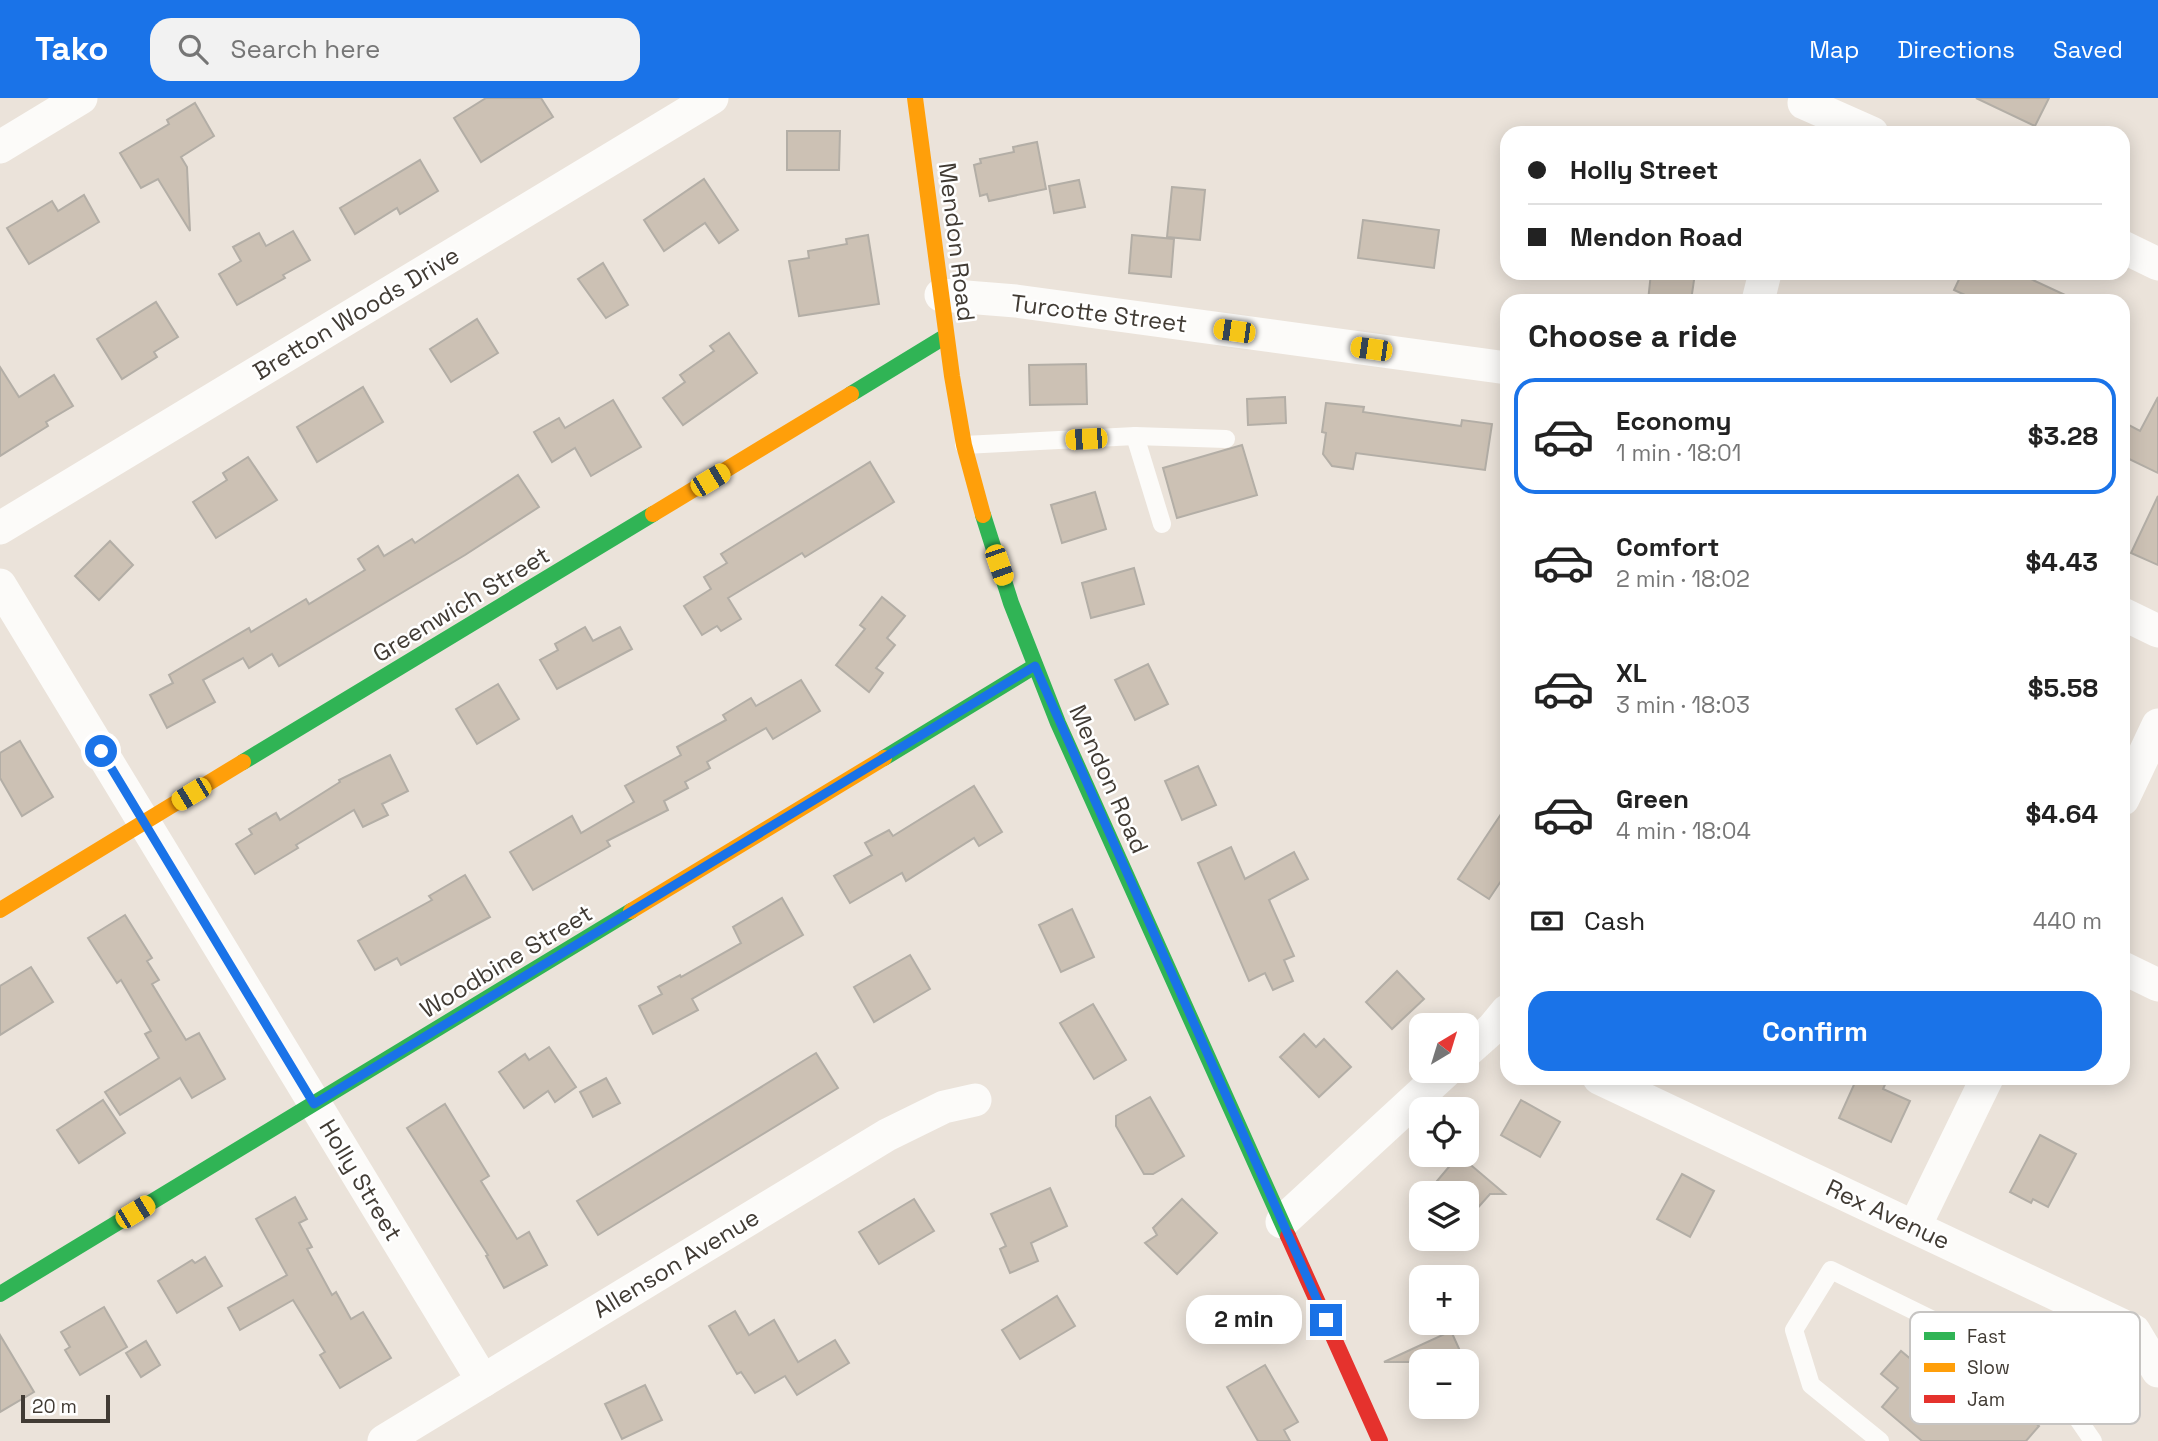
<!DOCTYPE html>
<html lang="en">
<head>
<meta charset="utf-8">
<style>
	body { margin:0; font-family:"Space Grotesk",sans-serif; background:#f2f2f2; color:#222; height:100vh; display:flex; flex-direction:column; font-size:26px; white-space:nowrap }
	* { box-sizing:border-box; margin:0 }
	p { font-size:23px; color:#767676 }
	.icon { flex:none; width:38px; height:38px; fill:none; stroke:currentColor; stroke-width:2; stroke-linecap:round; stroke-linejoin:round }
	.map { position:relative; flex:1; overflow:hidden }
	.drawer { position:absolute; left:1500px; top:196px; width:630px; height:791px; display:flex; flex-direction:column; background:#fff; border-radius:21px; box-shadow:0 4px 18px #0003 }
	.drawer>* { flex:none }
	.top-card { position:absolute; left:1500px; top:28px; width:630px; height:154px; border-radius:21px; box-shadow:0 4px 18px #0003; display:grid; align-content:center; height:154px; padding:0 28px; background:#fff }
	.needle { width:46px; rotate:38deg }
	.tools { position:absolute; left:1409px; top:915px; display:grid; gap:14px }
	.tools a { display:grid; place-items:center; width:70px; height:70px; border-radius:14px; background:#fff; box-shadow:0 4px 18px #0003; font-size:35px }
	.scale { position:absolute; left:21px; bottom:18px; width:89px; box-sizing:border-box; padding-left:7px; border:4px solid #413b34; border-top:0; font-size:19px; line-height:24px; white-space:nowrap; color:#413b34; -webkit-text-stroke:5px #fff; paint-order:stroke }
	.end { position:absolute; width:32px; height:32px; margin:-16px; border:9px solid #1a73e8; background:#fff; box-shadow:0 0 0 4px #fff }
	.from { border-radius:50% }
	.bubble { position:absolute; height:49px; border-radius:21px; background:#fff; box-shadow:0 4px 18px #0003; font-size:23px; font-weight:800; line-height:49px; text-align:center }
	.car { position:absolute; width:21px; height:42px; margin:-21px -10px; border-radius:9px; box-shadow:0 0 5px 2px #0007; background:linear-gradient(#f5c518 24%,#345 0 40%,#f5c518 0 76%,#345 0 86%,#f5c518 0) }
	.top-card b { display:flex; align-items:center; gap:24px; height:66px; font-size:26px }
	.top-card b+b { border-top:2px solid #e0e0e0 }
	.top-card i { width:18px; height:18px; background:#222 }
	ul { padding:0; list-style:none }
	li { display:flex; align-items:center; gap:21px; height:116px; margin:0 14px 10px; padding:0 14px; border:4px solid transparent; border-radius:21px }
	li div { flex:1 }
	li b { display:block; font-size:26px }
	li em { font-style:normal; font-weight:800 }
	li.selected { border-color:#1a73e8 }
	li>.icon { width:63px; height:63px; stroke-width:1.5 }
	h2 { padding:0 28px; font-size:32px; line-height:84px }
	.pay { display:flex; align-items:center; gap:18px; height:77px; padding:0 28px; font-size:26px }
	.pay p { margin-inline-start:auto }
	.cta { display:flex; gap:14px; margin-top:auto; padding:14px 28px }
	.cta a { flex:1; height:80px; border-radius:21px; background:#1a73e8; color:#fff; font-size:28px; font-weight:800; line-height:80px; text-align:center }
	header { display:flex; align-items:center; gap:42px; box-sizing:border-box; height:98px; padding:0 35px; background:#1a73e8; color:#fff }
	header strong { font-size:33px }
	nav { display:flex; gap:38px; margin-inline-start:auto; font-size:24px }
	.search { width:490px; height:63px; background:#f2f2f2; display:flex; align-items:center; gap:18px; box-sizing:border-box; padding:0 24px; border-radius:21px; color:#767676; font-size:26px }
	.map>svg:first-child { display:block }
</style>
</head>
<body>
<header>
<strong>Tako</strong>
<div class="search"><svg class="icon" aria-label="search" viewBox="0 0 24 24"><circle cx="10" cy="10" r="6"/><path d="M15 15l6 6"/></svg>Search here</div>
<nav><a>Map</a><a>Directions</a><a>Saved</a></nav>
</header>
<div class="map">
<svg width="2158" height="1343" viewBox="0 0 2158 1343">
	<rect width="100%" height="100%" fill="#ebe3da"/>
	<g fill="#ccc1b4" stroke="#b3aea6" stroke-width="2">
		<path d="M 486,0 L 541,0 L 553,19 L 481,64 L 454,20 Z"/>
		<path d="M 1976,0 L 2049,0 L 2035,28 Z"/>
		<path d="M 195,5 L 214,38 L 181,59 L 187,69 L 190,133 L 158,81 L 141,90 L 120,55 L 169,26 L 167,22 Z"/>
		<path d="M 787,33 L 840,33 L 839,72 L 787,72 Z"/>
		<path d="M 1037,44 L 1046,91 L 989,103 L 987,96 L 980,98 L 974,67 L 981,65 L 980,61 L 1014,54 L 1013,49 Z"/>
		<path d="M 420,62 L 438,93 L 400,116 L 397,110 L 355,136 L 340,110 Z"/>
		<path d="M 704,81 L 738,132 L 719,145 L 705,125 L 664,153 L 644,122 Z"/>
		<path d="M 1079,82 L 1085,109 L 1054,115 L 1049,88 Z"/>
		<path d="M 1172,89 L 1205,92 L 1200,142 L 1167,139 Z"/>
		<path d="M 84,97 L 99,124 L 29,166 L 7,130 L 52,103 L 58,113 Z"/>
		<path d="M 1363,122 L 1439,132 L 1434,170 L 1358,160 Z"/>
		<path d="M 293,133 L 310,162 L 283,177 L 285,180 L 237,207 L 219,176 L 241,163 L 233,149 L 259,135 L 266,148 Z"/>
		<path d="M 868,137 L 879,206 L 799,218 L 789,163 L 809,160 L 808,153 L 847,146 L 846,141 Z"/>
		<path d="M 1132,137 L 1174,141 L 1171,179 L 1129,175 Z"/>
		<path d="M 603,165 L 628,207 L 606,220 L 578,181 Z"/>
		<path d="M 1651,175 L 1695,175 L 1691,203 L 1648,203 Z"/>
		<path d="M 1962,175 L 2018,175 L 2078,203 L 1978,203 L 1954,192 Z"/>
		<path d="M 156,204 L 178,239 L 154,254 L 157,259 L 122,281 L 97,241 Z"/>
		<path d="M 477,221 L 498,255 L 451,284 L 430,251 Z"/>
		<path d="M 729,235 L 757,275 L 683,327 L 663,300 L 685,284 L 680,277 L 714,253 L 710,248 Z"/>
		<path d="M 1086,266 L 1087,306 L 1030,307 L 1029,267 Z"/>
		<path d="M 0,269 L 19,299 L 54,277 L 73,308 L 46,324 L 48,328 L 0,358 Z"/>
		<path d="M 363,289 L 383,324 L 317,364 L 297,329 Z"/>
		<path d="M 1285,299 L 1286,325 L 1248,327 L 1247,301 Z"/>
		<path d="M 2158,299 L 2158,375 L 2123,358 L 2123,324 L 2140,333 Z"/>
		<path d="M 613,302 L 641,349 L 591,378 L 575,350 L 552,364 L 534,334 L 559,320 L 565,330 Z"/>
		<path d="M 1326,305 L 1364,309 L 1363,314 L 1461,328 L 1462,322 L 1492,326 L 1485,372 L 1356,355 L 1353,371 L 1332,368 L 1323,356 L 1326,335 L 1322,334 Z"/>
		<path d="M 1242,347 L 1257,397 L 1177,420 L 1163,370 Z"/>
		<path d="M 248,359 L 277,402 L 216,440 L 193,404 L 227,382 L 223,375 Z"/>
		<path d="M 870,364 L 894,404 L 805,459 L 802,455 L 728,500 L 741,521 L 721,533 L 717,528 L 702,537 L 684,508 L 711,491 L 704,479 L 727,465 L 721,456 Z"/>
		<path d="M 518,377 L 539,409 L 465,457 L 279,568 L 272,556 L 249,570 L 243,560 L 203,582 L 215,604 L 167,630 L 150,597 L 173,585 L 169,577 L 249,530 L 251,534 L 306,501 L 309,506 L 365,472 L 358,461 L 378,448 L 384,458 L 412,441 L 415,445 Z"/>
		<path d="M 1095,394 L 1106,431 L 1062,445 L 1051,407 Z"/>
		<path d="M 2158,398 L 2158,467 L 2131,455 Z"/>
		<path d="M 110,443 L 133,467 L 99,502 L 75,478 Z"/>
		<path d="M 1134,470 L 1144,506 L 1091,520 L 1082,485 Z"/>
		<path d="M 882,499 L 905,518 L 887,540 L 895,547 L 876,570 L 883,575 L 869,594 L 836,567 L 865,531 L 860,527 Z"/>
		<path d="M 585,529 L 593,543 L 620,529 L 632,551 L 557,591 L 540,562 L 558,552 L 555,546 Z"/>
		<path d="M 1148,566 L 1168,606 L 1135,622 L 1115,582 Z"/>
		<path d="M 801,582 L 820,613 L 773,641 L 766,630 L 707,664 L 710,670 L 685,684 L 688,690 L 664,703 L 668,712 L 607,743 L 610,748 L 533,792 L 510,754 L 572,718 L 581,735 L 634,704 L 625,688 L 681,657 L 677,649 L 726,622 L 723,617 L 751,600 L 756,608 Z"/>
		<path d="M 498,586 L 519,621 L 477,646 L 456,611 Z"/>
		<path d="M 20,643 L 53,699 L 22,718 L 0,680 L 0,655 Z"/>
		<path d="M 390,657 L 408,693 L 382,706 L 388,717 L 363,729 L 354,712 L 296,747 L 298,750 L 255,776 L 236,746 L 252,736 L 249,731 L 276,715 L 280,722 L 340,684 L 339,682 Z"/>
		<path d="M 1198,668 L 1216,707 L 1182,722 L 1165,683 Z"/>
		<path d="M 974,688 L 1002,734 L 979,748 L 974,740 L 906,783 L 902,775 L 850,805 L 834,778 L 872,757 L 865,745 L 889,732 L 893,738 Z"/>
		<path d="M 1507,707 L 1507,774 L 1489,801 L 1458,781 Z"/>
		<path d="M 1231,749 L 1245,781 L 1294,754 L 1308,781 L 1269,802 L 1294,858 L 1284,862 L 1293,883 L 1273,892 L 1265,875 L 1249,883 L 1198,765 Z"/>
		<path d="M 465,777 L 490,819 L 401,867 L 397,860 L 375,872 L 358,843 L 432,802 L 429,798 Z"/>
		<path d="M 782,800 L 803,837 L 692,901 L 698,912 L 653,936 L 639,908 L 662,896 L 658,889 L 680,877 L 681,879 L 741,845 L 733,829 Z"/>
		<path d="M 1072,811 L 1094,859 L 1061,874 L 1039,827 Z"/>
		<path d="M 125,817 L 152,860 L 147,863 L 159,882 L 152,886 L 186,942 L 199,935 L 225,981 L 192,1000 L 180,980 L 120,1017 L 105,994 L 159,960 L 145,936 L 151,933 L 121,882 L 117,885 L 88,840 Z"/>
		<path d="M 910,857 L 930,891 L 874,924 L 854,889 Z"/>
		<path d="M 31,869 L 53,904 L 0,937 L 0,888 Z"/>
		<path d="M 1397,873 L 1424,901 L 1392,931 L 1366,904 Z"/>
		<path d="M 1093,906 L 1126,962 L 1094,981 L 1060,925 Z"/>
		<path d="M 1304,936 L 1316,949 L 1324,941 L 1351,969 L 1319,999 L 1280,959 Z"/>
		<path d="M 549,949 L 576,989 L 555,1004 L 548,993 L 524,1010 L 499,974 L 525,956 L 529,962 Z"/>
		<path d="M 816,955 L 838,990 L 598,1137 L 577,1103 Z"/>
		<path d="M 606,980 L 620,1005 L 593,1019 L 580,994 Z"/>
		<path d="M 1857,980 L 1888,980 L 1883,991 L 1910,1003 L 1891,1044 L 1839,1020 Z"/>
		<path d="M 1150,999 L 1184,1058 L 1153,1076 L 1144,1076 L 1116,1028 L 1116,1018 Z"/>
		<path d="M 103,1002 L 125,1035 L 79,1065 L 57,1032 Z"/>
		<path d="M 1521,1002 L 1560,1024 L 1540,1059 L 1501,1037 Z"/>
		<path d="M 445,1006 L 489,1078 L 481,1083 L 517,1141 L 529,1134 L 547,1167 L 504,1190 L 486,1158 L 488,1157 L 407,1030 Z"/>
		<path d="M 2040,1037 L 2076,1056 L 2048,1109 L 2033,1101 L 2031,1105 L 2010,1094 Z"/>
		<path d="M 1459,1057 L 1505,1096 L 1490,1096 L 1466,1123 L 1466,1096 L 1426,1096 Z"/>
		<path d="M 1682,1076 L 1714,1093 L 1690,1139 L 1657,1121 Z"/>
		<path d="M 1050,1090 L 1067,1128 L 1031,1145 L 1038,1163 L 1010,1175 L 1000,1151 L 1006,1148 L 991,1116 Z"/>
		<path d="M 295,1099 L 307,1121 L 299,1125 L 312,1149 L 307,1151 L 332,1197 L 336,1194 L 351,1221 L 363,1214 L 391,1260 L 340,1290 L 320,1257 L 325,1254 L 293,1202 L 240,1232 L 228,1210 L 287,1177 L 256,1121 Z"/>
		<path d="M 914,1101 L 934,1133 L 879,1166 L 859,1134 Z"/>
		<path d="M 1182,1101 L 1217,1135 L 1177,1176 L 1145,1145 L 1157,1137 L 1153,1130 Z"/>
		<path d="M 205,1159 L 222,1188 L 177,1215 L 158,1183 L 192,1162 L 195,1165 Z"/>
		<path d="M 1057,1198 L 1075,1228 L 1020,1261 L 1002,1232 Z"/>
		<path d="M 104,1209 L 127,1249 L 80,1277 L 65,1252 L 70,1249 L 61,1234 Z"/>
		<path d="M 735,1213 L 749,1237 L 774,1222 L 798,1264 L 835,1242 L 849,1265 L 797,1297 L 785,1278 L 755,1295 L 741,1274 L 737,1276 L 709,1228 Z"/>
		<path d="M 1451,1233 L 1465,1264 L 1384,1264 Z"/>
		<path d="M 0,1237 L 34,1294 L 0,1314 Z"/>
		<path d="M 146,1243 L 160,1267 L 141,1279 L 126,1255 Z"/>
		<path d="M 1934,1248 L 1950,1262 L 1955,1257 L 2039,1328 L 2026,1343 L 1922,1343 L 1882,1309 L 1898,1290 L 1881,1276 L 1901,1253 L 1918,1267 Z"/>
		<path d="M 1265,1267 L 1298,1324 L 1284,1332 L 1290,1343 L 1258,1343 L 1227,1289 Z"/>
		<path d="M 645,1287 L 662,1322 L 622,1341 L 605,1306 Z"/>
	</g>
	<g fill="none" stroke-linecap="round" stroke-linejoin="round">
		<g stroke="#fcfbf9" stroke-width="18">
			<path d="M 1135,338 L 1162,426"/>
			<path d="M 964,347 L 1135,338 L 1226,341"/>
			<path d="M 1880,1343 L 1811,1287 L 1794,1232 L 1831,1172 L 2049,1279"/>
			<path d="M 2093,1343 L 2049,1279 L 2104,1219"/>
		</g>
		<g stroke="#fcfbf9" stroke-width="33">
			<path d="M 1804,5 L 1872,35"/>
			<path d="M 0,49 L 81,0"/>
			<path d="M 2123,149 L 2158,166"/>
			<path d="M 941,197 L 1016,203 L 1507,270"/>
			<path d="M 1758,203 L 1765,175"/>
			<path d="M 0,430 L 712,0"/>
			<path d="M 0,487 L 483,1283"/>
			<path d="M 2123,516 L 2158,533"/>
			<path d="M 2123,701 L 2158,627"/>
			<path d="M 2123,870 L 2158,887"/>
			<path d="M 1466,954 L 1493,930 L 1507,913"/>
			<path d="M 1599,980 L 2134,1233 L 2158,1273"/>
			<path d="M 1282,1124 L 1446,973"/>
			<path d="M 1915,1128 L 1987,980"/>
			<path d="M 384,1343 L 887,1037 L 944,1009 L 975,1002"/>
		</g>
		<g stroke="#30b455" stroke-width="16">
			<path d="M 851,296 L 946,238"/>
			<path d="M 983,417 L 1011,505 L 1058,625 L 1288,1138"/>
			<path d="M 884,660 L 1035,568"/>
			<path d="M 243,664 L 653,416"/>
			<path d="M 0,1196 L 631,813"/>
		</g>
		<g stroke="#ff9f0a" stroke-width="16">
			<path d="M 915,0 L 952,278 L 964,347 L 983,417"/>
			<path d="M 653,416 L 851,296"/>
			<path d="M 0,812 L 243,664"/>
			<path d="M 631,813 L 884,660"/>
		</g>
		<path stroke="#e5322d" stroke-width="16" d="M 1288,1138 L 1380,1343"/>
	</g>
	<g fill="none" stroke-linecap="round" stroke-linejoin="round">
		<path stroke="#1a73e8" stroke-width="9" d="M 101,653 L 314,1006 L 1035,568 L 1326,1222"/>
	</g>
	<g text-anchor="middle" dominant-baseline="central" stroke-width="5" stroke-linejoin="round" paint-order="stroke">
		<g font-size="24" fill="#413b34" stroke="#fff">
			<text transform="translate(957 144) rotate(83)">Mendon Road</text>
			<text transform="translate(356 215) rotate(-31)">Bretton Woods Drive</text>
			<text transform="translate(1099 215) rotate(7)">Turcotte Street</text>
			<text transform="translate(461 506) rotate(-31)">Greenwich Street</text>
			<text transform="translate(1109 681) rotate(66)">Mendon Road</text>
			<text transform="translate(506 863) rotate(-31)">Woodbine Street</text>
			<text transform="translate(361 1082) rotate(59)">Holly Street</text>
			<text transform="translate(1888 1116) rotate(25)">Rex Avenue</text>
			<text transform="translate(676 1165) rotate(-31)">Allenson Avenue</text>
		</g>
	</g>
	<rect x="1910" y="1214" width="230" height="112" rx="10" fill="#fff" stroke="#c6c4c2" stroke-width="2"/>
	<rect x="1924" y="1234" width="31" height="8" fill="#30b455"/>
	<rect x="1924" y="1265" width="31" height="9" fill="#ff9f0a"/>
	<rect x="1924" y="1297" width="31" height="8" fill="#e5322d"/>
	<g font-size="19" fill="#413b34">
		<text x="1967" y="1245">Fast</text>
		<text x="1967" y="1276">Slow</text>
		<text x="1967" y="1308">Jam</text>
	</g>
</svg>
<div class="tools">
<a><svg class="needle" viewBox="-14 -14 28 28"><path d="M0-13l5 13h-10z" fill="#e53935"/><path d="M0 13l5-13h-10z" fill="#767676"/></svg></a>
<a><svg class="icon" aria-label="locate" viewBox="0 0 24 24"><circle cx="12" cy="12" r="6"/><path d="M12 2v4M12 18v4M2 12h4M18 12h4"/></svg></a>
<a><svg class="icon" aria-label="layers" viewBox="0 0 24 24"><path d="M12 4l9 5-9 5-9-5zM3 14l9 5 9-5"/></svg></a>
<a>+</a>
<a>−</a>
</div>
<div class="scale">20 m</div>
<i class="end from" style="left:101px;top:653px"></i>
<i class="end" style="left:1326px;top:1222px"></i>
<div class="bubble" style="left:1186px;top:1197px;width:116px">2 min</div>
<i class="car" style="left:1234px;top:233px;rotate:278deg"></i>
<i class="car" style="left:1371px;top:251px;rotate:278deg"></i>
<i class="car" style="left:1086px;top:341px;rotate:267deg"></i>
<i class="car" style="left:710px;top:382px;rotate:59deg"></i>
<i class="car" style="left:999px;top:467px;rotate:161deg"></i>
<i class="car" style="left:191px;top:696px;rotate:239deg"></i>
<i class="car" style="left:135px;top:1114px;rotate:59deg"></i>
<div class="top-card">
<b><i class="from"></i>Holly Street</b>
<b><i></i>Mendon Road</b>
</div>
<section class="drawer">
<h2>Choose a ride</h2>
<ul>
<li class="selected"><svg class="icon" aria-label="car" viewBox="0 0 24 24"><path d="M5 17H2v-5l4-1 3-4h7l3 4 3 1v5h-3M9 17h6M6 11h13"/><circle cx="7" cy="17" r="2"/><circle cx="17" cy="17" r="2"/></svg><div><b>Economy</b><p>1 min · 18:01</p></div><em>$3.28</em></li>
<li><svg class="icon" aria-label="car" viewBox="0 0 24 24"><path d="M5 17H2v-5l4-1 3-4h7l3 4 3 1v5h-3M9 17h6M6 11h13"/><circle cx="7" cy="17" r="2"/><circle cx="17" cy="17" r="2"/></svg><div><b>Comfort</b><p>2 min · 18:02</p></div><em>$4.43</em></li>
<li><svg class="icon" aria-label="car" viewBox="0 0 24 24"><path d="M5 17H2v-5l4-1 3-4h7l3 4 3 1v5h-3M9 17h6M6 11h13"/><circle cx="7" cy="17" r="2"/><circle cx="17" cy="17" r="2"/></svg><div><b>XL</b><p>3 min · 18:03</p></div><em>$5.58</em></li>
<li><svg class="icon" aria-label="car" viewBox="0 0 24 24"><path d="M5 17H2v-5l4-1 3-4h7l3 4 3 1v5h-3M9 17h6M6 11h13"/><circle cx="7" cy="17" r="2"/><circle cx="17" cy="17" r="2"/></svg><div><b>Green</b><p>4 min · 18:04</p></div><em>$4.64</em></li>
</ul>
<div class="pay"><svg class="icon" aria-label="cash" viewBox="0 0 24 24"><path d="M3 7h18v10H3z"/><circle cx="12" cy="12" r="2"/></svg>Cash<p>440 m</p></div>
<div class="cta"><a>Confirm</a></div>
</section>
</div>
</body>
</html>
